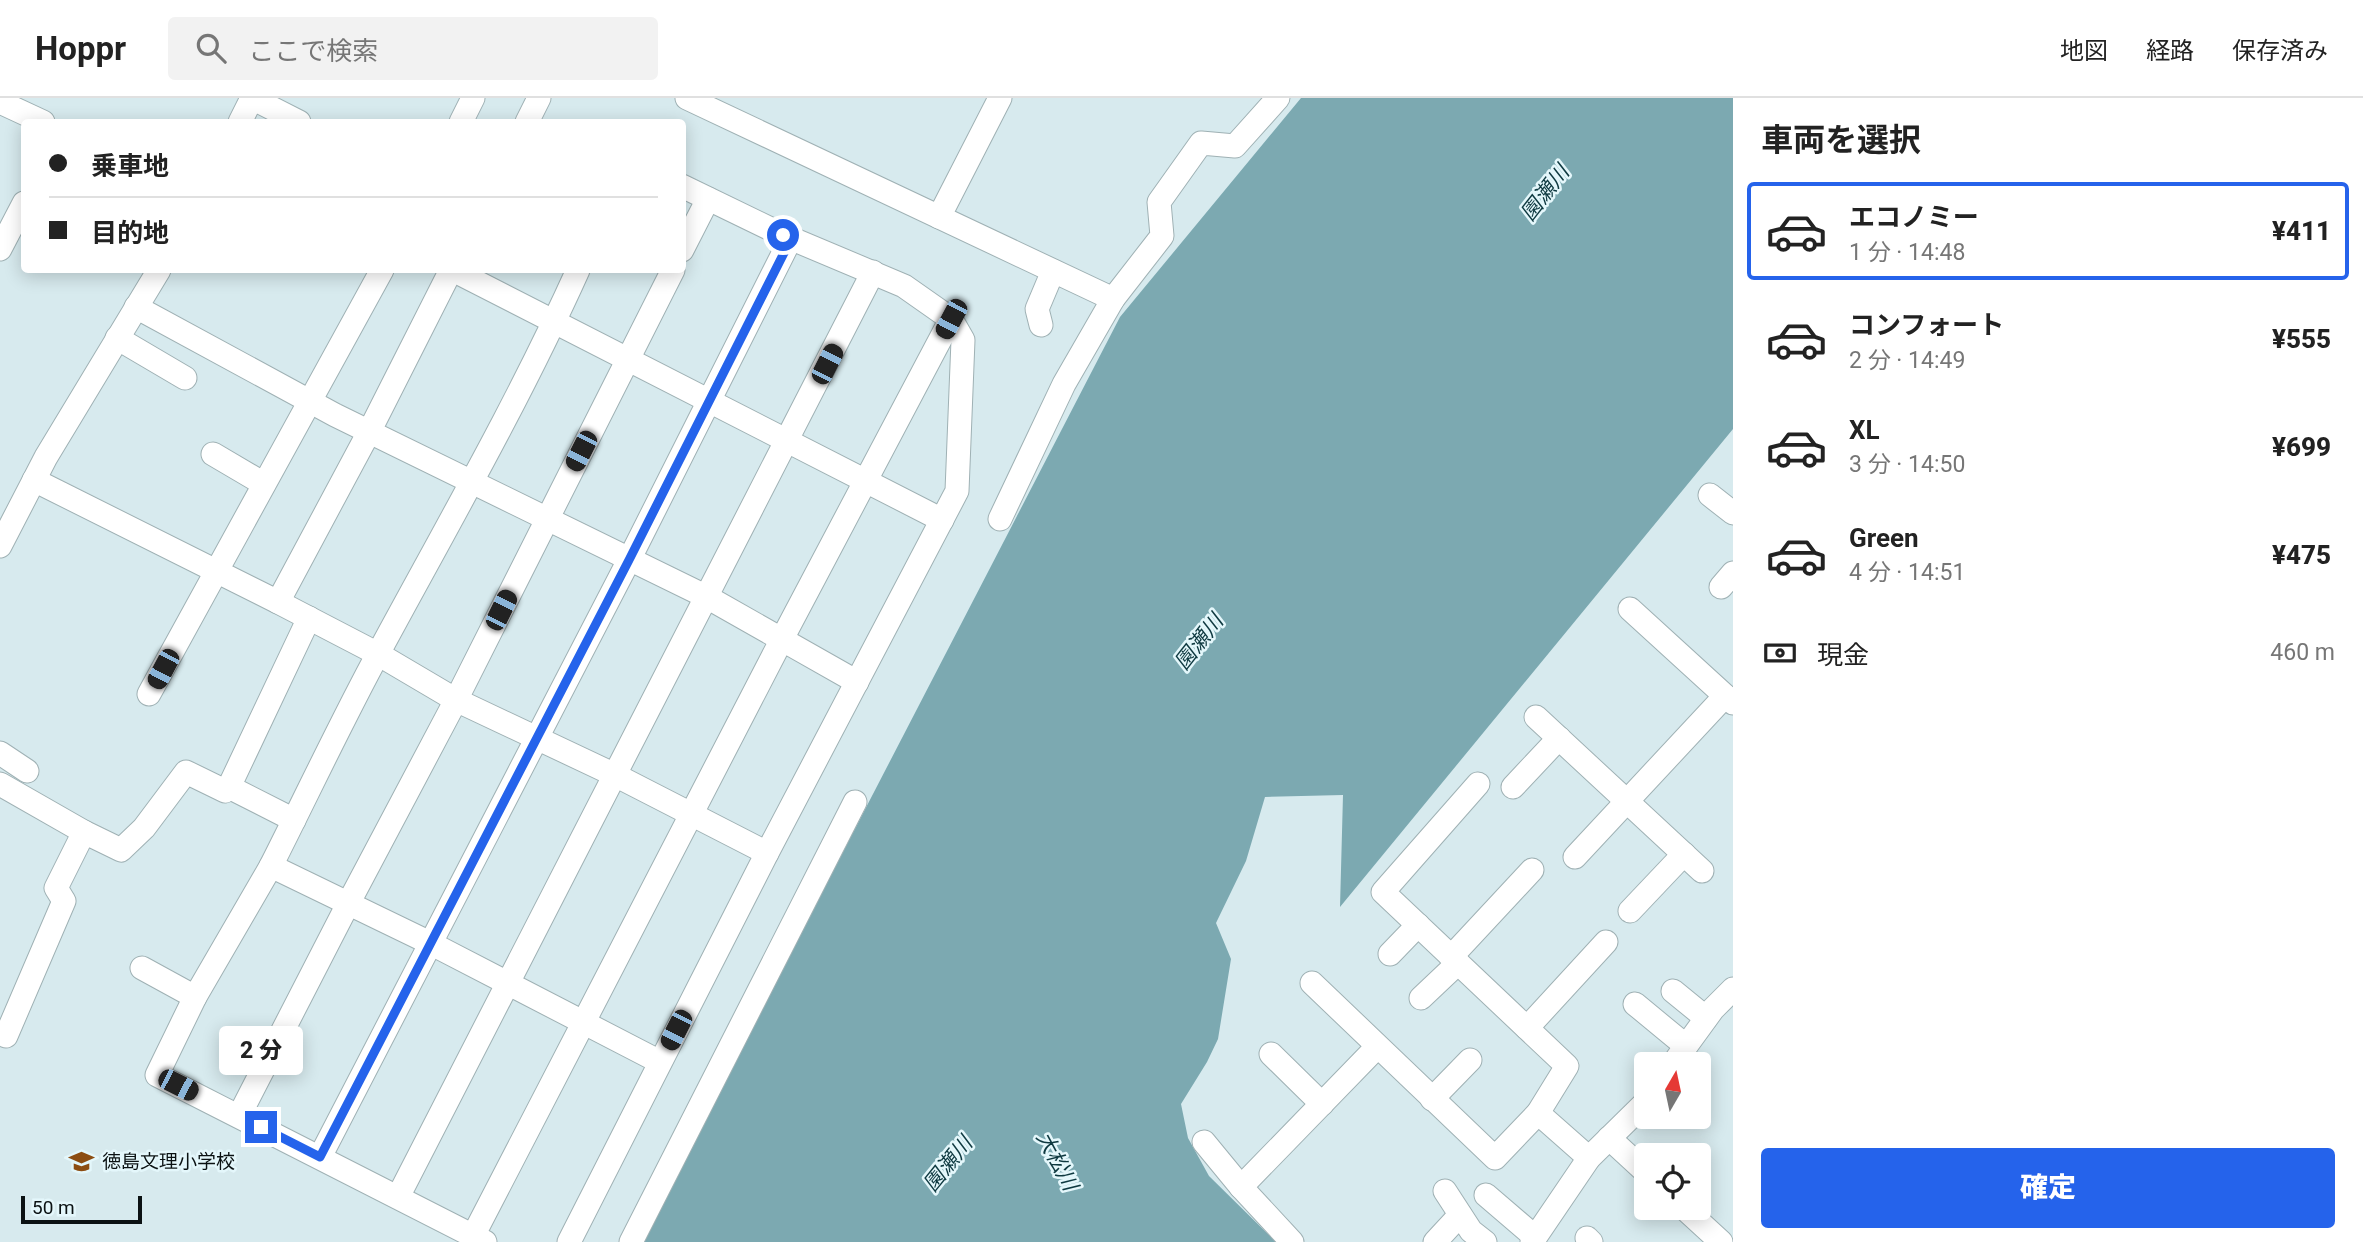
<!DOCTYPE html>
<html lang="ja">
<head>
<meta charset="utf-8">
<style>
	body { margin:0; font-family:Roboto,"Noto Sans JP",sans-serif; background:#f2f2f2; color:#222; height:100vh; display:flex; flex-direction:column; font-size:26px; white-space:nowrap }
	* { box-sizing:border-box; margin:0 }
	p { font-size:23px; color:#767676 }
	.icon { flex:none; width:38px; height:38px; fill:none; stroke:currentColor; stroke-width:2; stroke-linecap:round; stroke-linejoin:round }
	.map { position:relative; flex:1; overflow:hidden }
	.side { display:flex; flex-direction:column; background:#fff; width:630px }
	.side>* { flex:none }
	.hud { position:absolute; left:21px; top:21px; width:665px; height:154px; border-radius:7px; box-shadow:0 4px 18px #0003; display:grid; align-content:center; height:154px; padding:0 28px; background:#fff }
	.needle { width:46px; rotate:9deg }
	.buttons { position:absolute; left:1634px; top:954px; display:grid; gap:14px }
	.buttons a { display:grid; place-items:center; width:77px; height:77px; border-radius:7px; background:#fff; box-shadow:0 4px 18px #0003; font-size:35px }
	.scale { position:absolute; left:21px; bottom:18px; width:121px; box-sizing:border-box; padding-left:7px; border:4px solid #0b1213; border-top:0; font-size:19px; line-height:24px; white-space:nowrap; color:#0b1213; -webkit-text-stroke:5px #e4f7fb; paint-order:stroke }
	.end { position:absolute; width:32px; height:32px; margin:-16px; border:9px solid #2563eb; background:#fff; box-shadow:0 0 0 4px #fff }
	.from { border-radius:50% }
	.bubble { position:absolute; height:49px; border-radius:7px; background:#fff; box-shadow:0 4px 18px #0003; font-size:23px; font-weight:800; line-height:49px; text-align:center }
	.car { position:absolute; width:21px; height:42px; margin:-21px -10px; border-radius:9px; box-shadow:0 0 5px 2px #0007; background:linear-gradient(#222 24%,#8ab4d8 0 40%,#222 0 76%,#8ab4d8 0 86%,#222 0) }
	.hud b { display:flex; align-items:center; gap:24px; height:66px; font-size:26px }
	.hud b+b { border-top:2px solid #e0e0e0 }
	.hud i { width:18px; height:18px; background:#222 }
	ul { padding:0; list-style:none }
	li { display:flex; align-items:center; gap:21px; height:98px; margin:0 14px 10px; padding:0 14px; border:4px solid transparent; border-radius:7px }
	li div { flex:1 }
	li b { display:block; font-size:26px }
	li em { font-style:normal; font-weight:800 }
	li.current { border-color:#2563eb }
	li>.icon { width:63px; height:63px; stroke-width:1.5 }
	h2 { padding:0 28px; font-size:32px; line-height:84px }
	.pay { display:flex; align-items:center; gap:18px; height:77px; padding:0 28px; font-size:26px }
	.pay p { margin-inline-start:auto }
	.cta { display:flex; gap:14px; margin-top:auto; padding:14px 28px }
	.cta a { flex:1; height:80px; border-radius:7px; background:#2563eb; color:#fff; font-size:28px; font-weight:800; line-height:80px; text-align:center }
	header { display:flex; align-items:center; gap:42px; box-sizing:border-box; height:98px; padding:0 35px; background:#fff; border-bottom:2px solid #e0e0e0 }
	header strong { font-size:33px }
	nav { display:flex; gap:38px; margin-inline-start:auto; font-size:24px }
	.search { width:490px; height:63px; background:#f2f2f2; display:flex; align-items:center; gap:18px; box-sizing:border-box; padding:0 24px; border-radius:7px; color:#767676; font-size:26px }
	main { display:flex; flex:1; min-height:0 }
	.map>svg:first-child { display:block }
</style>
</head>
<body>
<header>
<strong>Hoppr</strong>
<div class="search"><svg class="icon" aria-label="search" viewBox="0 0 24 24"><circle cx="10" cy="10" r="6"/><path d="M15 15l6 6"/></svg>ここで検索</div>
<nav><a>地図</a><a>経路</a><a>保存済み</a></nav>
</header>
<main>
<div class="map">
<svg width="1733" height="1144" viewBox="0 0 1733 1144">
	<rect width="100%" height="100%" fill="#d7eaee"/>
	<path fill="#7ca9b1" d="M 1301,0 L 1733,0 L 1733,331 L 1340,809 L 1343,697 L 1265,699 L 1246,763 L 1216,825 L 1231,861 L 1218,941 L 1207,964 L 1181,1006 L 1188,1040 L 1209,1078 L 1276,1144 L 641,1144 L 1120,219 Z"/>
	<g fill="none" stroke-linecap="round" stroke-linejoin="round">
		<defs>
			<g id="minor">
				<path d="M 252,0 L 299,24"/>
				<path d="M 687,0 L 1113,201"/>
				<path d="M 0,4 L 43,24"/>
				<path d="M 240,24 L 252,0"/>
				<path d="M 461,24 L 473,0"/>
				<path d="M 527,24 L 539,0"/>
				<path d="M 939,119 L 1000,0"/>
				<path d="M 0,151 L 24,105"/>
				<path d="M 682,152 L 708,101"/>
				<path d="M 453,172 L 942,422"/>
				<path d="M 136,209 L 335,317 L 707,499 L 857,584"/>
				<path d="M 1041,227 L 1037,211 L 1053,173"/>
				<path d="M 117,240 L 185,280"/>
				<path d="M 213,356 L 264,386"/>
				<path d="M 34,382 L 278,504 L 369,334 L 451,172"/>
				<path d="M 1710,397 L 1733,415"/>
				<path d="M 1000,421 L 1064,286 L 1113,201 L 1162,138 L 1159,104 L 1201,45 L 1235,48 L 1278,0"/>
				<path d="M 0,448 L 46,359 L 159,172"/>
				<path d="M 1721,489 L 1733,475"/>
				<path d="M 278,504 L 378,556 L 456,602 L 615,677 L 767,755"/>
				<path d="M 1630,511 L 1733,605"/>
				<path d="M 149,596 L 382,172"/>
				<path d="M 1536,619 L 1702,773"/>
				<path d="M 0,655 L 27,673"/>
				<path d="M 0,686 L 84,734"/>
				<path d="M 1513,689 L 1559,640"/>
				<path d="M 294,722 L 229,689 L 309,520"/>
				<path d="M 1575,759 L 1725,598"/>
				<path d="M 271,768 C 307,697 341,624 379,554 C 447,428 519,303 578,172"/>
				<path d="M 1630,813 L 1684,756"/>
				<path d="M 1390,856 L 1418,827"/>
				<path d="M 1451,859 L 1532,772"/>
				<path d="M 142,870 L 195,899"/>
				<path d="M 1312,885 L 1495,1060 L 1538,1015 L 1567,968 L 1383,794 L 1478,686"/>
				<path d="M 1673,893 L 1706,920"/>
				<path d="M 1421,900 L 1458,865"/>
				<path d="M 1635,906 L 1686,948"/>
				<path d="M 1527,930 L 1606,844"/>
				<path d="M 6,938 L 64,803 L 56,790 L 84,734 L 121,752 L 144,730 L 186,674 L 225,693 L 229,689"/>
				<path d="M 1271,956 L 1322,1006"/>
				<path d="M 1673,966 L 1713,911 L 1733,891"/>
				<path d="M 1432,1001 L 1470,962"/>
				<path d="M 1538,1015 L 1589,1060"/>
				<path d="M 239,1018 L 348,806 L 456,602 L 673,172"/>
				<path d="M 1609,1040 L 1647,1075"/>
				<path d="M 1204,1044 L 1241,1089 L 1292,1144"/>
				<path d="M 320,1059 L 629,462 L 791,140"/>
				<path d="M 1241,1089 L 1377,949"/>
				<path d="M 1445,1093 L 1471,1133 L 1485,1144"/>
				<path d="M 1486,1097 L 1535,1139"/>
				<path d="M 398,1099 C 554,790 717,484 873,174"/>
				<path d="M 1684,1110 L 1721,1144"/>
				<path d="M 473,1138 L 782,541 L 951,221"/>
				<path d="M 1587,1140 L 1591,1144"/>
				<path d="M 485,1144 L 157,977 L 195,899 L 271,768 L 430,845 L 660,964"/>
				<path d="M 569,1144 L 767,755 L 957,393 L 963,242 L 951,221 L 904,188 L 783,137 L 682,88"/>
				<path d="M 631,1144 L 855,704"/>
				<path d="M 1435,1144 L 1460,1117"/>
				<path d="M 1532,1144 L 1589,1060 L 1647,1003"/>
			</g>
		</defs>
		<use href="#minor" stroke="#9fb1b4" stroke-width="25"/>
		<use href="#minor" stroke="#fff" stroke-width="23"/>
	</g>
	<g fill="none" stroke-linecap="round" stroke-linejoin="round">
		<path stroke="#2563eb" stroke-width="9" d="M 261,1029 L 320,1059 L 629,462 L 791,141 L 783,137"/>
	</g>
	<defs>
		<symbol id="school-bare" viewBox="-9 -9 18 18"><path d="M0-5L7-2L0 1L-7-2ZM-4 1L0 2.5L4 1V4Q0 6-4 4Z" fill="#8c4d12" stroke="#e4f7fb" stroke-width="2.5" paint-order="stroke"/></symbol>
	</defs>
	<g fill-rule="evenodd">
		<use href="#school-bare" x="64" y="1046" width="35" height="35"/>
	</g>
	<g text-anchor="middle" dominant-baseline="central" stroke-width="5" stroke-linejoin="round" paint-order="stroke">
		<g font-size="19" fill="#0b1213" stroke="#e4f7fb" text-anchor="start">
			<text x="102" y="1063">徳島文理小学校</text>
		</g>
		<g font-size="21" font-style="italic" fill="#0e3940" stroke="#e4f7fb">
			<text transform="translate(1545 95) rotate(-52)">園瀬川</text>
			<text transform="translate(1199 544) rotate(-52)">園瀬川</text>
			<text transform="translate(1057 1063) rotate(62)">大松川</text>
			<text transform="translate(948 1066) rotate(-51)">園瀬川</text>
		</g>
	</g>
</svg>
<div class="buttons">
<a><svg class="needle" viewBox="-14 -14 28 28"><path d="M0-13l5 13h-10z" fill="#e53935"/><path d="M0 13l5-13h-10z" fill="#767676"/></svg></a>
<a><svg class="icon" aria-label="locate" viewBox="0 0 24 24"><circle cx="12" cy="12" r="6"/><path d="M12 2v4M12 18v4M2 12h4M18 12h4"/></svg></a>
</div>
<div class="scale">50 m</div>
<i class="end from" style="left:783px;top:137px"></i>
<i class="end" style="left:261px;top:1029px"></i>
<div class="bubble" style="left:219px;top:928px;width:84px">2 分</div>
<i class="car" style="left:951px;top:221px;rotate:208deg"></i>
<i class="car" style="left:827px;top:266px;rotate:27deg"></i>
<i class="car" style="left:581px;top:353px;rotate:207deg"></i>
<i class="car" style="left:501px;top:512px;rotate:26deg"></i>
<i class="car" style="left:163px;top:571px;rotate:208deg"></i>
<i class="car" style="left:676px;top:932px;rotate:207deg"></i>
<i class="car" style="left:178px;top:987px;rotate:117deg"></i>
<div class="hud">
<b><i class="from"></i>乗車地</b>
<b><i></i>目的地</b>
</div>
</div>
<section class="side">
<h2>車両を選択</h2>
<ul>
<li class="current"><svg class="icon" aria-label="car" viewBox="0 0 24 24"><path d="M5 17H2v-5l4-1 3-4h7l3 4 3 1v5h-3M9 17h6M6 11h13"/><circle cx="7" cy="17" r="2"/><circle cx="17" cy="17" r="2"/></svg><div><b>エコノミー</b><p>1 分 · 14:48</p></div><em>¥411</em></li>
<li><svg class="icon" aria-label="car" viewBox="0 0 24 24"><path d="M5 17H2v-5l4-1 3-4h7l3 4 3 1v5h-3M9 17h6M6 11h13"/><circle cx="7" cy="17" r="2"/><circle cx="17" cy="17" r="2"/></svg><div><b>コンフォート</b><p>2 分 · 14:49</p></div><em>¥555</em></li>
<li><svg class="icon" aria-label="car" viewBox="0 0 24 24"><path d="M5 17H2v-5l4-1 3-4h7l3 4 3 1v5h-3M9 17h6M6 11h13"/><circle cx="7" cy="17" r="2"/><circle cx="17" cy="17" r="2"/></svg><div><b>XL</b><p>3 分 · 14:50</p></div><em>¥699</em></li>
<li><svg class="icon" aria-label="car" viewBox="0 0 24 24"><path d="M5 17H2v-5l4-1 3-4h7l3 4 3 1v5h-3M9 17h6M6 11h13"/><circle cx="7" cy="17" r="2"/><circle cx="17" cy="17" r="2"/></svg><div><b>Green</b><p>4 分 · 14:51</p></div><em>¥475</em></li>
</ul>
<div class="pay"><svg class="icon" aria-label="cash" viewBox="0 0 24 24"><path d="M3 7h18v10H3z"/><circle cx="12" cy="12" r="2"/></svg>現金<p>460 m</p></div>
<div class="cta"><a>確定</a></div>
</section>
</main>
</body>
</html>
